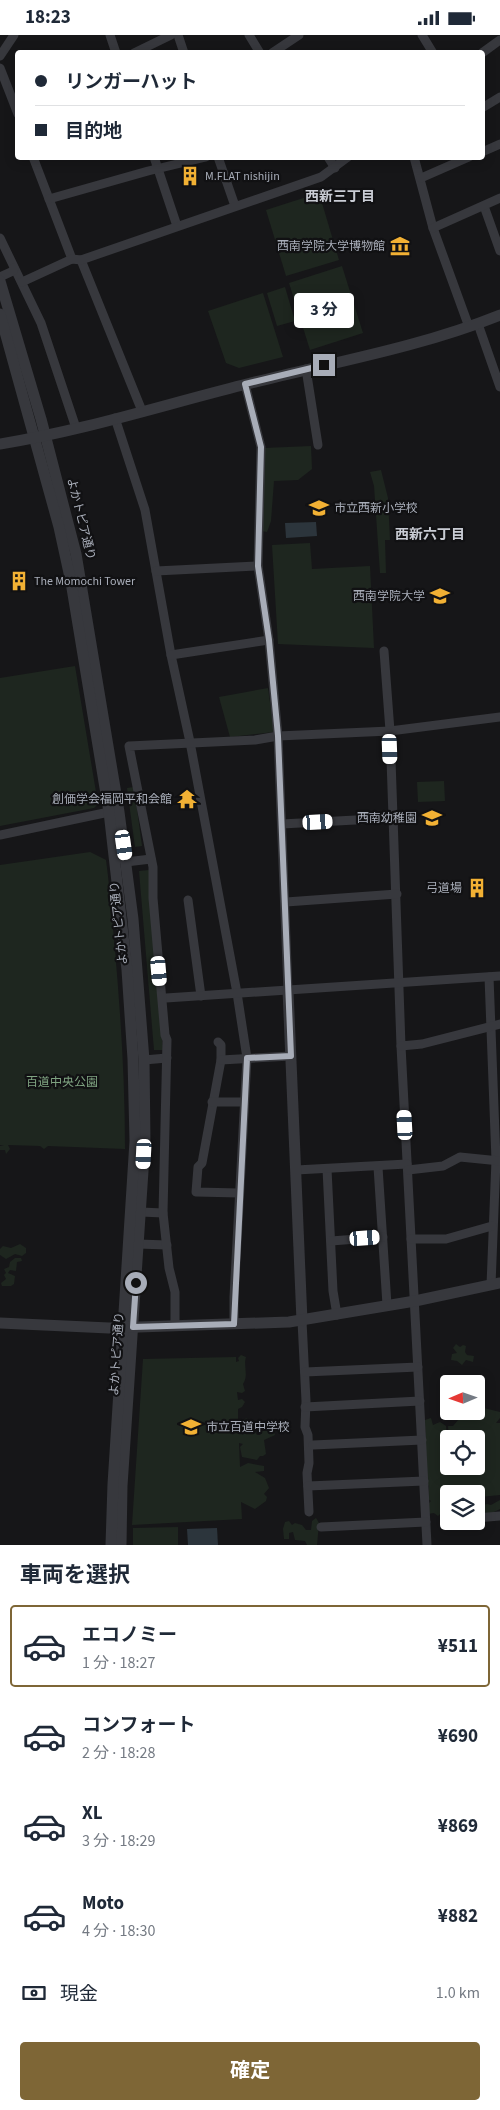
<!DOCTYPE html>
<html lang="ja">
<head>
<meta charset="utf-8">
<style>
	body { margin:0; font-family:"Source Sans 3","Noto Sans JP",sans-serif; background:#f6f6f7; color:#1f2937; height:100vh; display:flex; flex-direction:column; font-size:19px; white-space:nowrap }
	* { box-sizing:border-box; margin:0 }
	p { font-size:16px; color:#747a83 }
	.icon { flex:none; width:28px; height:28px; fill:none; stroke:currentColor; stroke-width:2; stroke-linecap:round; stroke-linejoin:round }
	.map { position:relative; height:1510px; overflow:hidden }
	.sheet { display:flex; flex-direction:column; background:#fff; flex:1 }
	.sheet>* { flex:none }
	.banner { position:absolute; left:15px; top:15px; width:470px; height:110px; border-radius:5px; box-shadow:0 2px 12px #0003; display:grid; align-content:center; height:110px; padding:0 20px; background:#fff }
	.needle { width:32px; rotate:268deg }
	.buttons { position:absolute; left:440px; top:1340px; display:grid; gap:10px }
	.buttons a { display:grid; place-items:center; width:45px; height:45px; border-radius:5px; background:#fff; box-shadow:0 2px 12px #0003; font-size:25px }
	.end { position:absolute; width:22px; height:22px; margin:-11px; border:6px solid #a8adb8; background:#111; box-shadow:0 0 0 2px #111 }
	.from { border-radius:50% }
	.bubble { position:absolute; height:35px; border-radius:5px; background:#fff; box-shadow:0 2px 12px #0003; font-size:16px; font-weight:700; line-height:35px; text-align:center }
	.car { position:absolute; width:15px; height:30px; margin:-15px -8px; border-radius:6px; box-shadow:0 0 4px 1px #0007; background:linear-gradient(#fff 24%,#345 0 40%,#fff 0 76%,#345 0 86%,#fff 0) }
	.banner b { display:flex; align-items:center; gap:18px; height:48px; font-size:19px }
	.banner b+b { border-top:1px solid #e0e1e3 }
	.banner i { width:12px; height:12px; background:#1f2937 }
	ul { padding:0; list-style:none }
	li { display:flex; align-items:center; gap:15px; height:82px; margin:0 10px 8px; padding:0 10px; border:2px solid transparent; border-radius:5px }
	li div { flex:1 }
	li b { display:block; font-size:19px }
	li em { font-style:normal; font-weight:700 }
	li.active { border-color:#7e6636 }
	li>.icon { width:45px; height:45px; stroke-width:1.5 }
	h2 { padding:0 20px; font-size:22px; line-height:60px }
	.pay { display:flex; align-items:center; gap:12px; height:55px; padding:0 20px; font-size:19px }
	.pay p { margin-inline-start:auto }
	.cta { display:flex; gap:10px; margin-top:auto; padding:10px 20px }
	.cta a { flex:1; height:58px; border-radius:5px; background:#7e6636; color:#fff; font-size:20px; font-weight:700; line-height:58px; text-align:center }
	.status { display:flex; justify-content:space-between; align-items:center; height:35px; padding:0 25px; background:#fff; direction:ltr }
	.status svg { height:14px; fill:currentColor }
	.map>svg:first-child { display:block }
</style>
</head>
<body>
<div class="status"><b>18:23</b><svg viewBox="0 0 49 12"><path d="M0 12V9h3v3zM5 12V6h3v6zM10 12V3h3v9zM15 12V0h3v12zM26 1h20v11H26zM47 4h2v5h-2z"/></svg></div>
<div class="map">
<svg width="500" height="1510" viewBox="0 0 500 1510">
	<rect width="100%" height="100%" fill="#161618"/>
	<g fill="#1e261f">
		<path d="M 319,158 L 339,225 L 286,241 L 266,175 Z"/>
		<path d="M 342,231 L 363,298 L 310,315 L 289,248 Z"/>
		<path d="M 285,252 L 295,286 L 277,291 L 267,258 Z"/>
		<path d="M 263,258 L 283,322 L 239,333 L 226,328 L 208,276 Z"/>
		<path d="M 311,411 L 312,434 L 298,445 L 274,446 L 271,486 L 267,497 L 262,496 L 264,413 Z"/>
		<path d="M 381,435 L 388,463 L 390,505 L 385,505 L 386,538 L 380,538 L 374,451 L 370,437 Z"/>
		<path d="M 310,508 L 312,534 L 370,531 L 374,613 L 278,609 L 272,510 Z"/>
		<path d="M 75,631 L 98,769 L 94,773 L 0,791 L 0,643 Z"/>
		<path d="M 268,653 L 274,697 L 230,702 L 219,662 Z"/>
		<path d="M 444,746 L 445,766 L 418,767 L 417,747 Z"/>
		<path d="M 134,752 L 142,811 L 135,812 L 127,753 Z"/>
		<path d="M 90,817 L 106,825 L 108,841 C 117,932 125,1022 125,1114 L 48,1111 L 44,1114 L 40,1111 L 8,1110 L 10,1114 L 6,1119 L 5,1115 L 0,1115 L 0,1111 L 4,1111 L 0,1110 L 0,830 Z"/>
		<path d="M 149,835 L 163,1015 L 154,1015 L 139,836 Z"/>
		<path d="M 20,1209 L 26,1213 L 26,1218 L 22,1221 L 15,1219 L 6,1224 L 0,1220 L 0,1214 L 3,1211 L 11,1213 Z"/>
		<path d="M 15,1223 L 21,1223 L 22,1226 L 17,1227 L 16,1236 L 10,1235 L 8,1238 L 15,1241 L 14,1249 L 11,1251 L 2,1251 L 1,1248 L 6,1244 L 4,1240 L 6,1238 L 4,1234 L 9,1232 L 10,1227 Z"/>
		<path d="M 456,1309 L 460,1312 L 463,1310 L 466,1311 L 465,1317 L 467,1320 L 474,1321 L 473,1327 L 466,1325 L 462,1330 L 457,1326 L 451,1325 L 452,1319 L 457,1318 L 453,1313 Z"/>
		<path d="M 241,1320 L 246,1322 C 243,1331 249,1340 243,1349 L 245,1356 L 242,1358 L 237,1357 L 238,1365 L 242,1364 L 245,1367 L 242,1372 L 238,1374 L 238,1387 L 247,1383 L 250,1388 L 247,1391 L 252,1392 L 257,1400 L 260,1400 L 263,1393 L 267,1392 L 270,1396 L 274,1397 L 275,1400 L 264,1405 L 266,1419 L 263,1421 L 260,1421 L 257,1425 L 242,1422 L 240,1412 L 243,1409 L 239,1408 L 240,1432 L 248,1428 L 264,1431 L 264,1436 L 255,1437 L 265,1443 L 269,1453 L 264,1459 L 267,1462 L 266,1466 L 255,1474 L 241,1467 L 242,1484 L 132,1490 L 143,1324 L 236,1322 L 236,1327 L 239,1326 L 238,1323 Z"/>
		<path d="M 481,1364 L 485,1367 L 483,1370 L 484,1373 L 500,1377 L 500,1383 L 496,1388 L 500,1388 L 500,1460 L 480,1462 L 476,1469 L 480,1471 L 487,1469 L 491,1470 L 500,1465 L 500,1474 L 490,1479 L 476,1479 L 476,1459 L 449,1459 L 449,1478 L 442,1477 L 438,1481 L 434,1478 L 428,1479 L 428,1469 L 431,1466 L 428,1464 L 429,1451 L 427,1449 L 425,1385 L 431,1383 L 433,1390 L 440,1387 L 446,1391 L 447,1402 L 445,1405 L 449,1408 L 449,1434 L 450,1437 L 451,1431 L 476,1431 L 476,1404 L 449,1404 L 448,1391 L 453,1391 L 459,1384 L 463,1383 L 458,1376 L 476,1376 L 476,1368 Z"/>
		<path d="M 316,1483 L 319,1488 L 317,1510 L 307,1510 L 305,1506 L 295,1505 L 293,1497 L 289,1498 L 289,1504 L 284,1504 L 283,1494 L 285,1487 L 289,1486 L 292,1490 L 295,1488 L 302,1490 L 306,1495 L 311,1495 L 312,1486 Z"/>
		<path d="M 178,1492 L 178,1510 L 133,1510 L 133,1493 Z"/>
	</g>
	<g fill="#2c353c">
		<path d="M 316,487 L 317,501 L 286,503 L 285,488 Z"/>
		<path d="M 217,1493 L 218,1510 L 188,1510 L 187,1494 Z"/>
	</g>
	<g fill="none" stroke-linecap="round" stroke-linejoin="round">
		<g stroke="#37383d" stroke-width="9">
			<path d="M 110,0 L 116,18"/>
			<path d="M 178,0 L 184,18"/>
			<path d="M 249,0 L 260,18"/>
			<path d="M 422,0 L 433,18"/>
			<path d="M 134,18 L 171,0"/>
			<path d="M 272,18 L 299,0"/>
			<path d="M 482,18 L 500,5"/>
			<path d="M 0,21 L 14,0"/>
			<path d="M 0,33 L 18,79"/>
			<path d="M 482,73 L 500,62"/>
			<path d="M 482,117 L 500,109"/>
			<path d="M 33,122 L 72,224"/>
			<path d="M 154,122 L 177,191"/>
			<path d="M 218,122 L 235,171"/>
			<path d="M 328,122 L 335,133"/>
			<path d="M 414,122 L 433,193 L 469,292"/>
			<path d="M 421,143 L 469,122"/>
			<path d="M 49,164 L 148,136 L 206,122"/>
			<path d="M 484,171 L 500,216"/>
			<path d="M 433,193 L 500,163"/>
			<path d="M 0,203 L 41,288 L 76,393"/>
			<path d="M 81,225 L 142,376"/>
			<path d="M 0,242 L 13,236 L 14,233"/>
			<path d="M 22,247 L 72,224 L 81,225 L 321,142 L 348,122"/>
			<path d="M 478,289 L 500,352"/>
			<path d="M 306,334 L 318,410"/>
			<path d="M 245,349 L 261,412 L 258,531 L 269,605 L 278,701 L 288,955"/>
			<path d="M 115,383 L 145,475 L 171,620 L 190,707 L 237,958 L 247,1023 L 234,1262 L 234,1289"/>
			<path d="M 156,536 L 258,531"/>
			<path d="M 384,616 L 390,696 L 401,1011 L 427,1510"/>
			<path d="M 171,620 L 269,605"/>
			<path d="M 282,789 L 392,783"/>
			<path d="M 0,800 L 109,777"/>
			<path d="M 126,827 L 151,824"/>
			<path d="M 188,865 L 201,961"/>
			<path d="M 286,867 L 397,859"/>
			<path d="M 489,942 L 496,1125 L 491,1250"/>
			<path d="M 166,963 L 500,941"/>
			<path d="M 218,1007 L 221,1010 L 221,1025 L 202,1128 L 198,1132 L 196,1157 L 239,1158"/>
			<path d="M 401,1011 L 422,1009 L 500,989"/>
			<path d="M 144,1025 L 167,1023"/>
			<path d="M 221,1025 L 291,1021"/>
			<path d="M 212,1067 L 243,1067"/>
			<path d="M 378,1132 L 387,1270"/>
			<path d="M 327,1134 L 333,1256 L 337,1280"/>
			<path d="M 296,1135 L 407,1129"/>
			<path d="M 408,1135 L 443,1131 L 460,1122 L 500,1126"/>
			<path d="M 141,1177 L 163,1178"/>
			<path d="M 411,1204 L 446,1204 L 492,1191"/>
			<path d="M 331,1206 L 383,1202"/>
			<path d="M 138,1209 L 167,1210"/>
			<path d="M 302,1286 L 306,1366 L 305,1392 L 308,1400 L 309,1428 L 307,1438 L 309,1477"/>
			<path d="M 175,1291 L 175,1257 L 169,1233 L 163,1178 L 167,1005 L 165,1000 L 153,863 L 153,832 L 129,711 L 255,705 L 278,701 L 390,696 L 500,682"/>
			<path d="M 305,1337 L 418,1332"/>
			<path d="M 305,1372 L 420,1366"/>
			<path d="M 313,1410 L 422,1405"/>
			<path d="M 308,1451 L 424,1446"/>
			<path d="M 476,1483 L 500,1481"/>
			<path d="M 321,1492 L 426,1487"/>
		</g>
		<g stroke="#37383d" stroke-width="11">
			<path d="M 0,246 L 41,384 L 76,519 L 119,777 L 133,884 L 144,1025 L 145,1106 L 122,1451 L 121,1510"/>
			<path d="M 0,279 L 59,492 L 71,547 L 109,777 L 127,935 L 133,1024 L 135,1106 L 113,1449 L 111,1510"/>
			<path d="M 0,409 C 82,396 163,370 243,350 C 329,328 418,313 500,280"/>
			<path d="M 288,955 L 302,1286"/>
			<path d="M 0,1288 L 109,1293 L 289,1287 L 415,1266 L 500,1248"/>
		</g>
	</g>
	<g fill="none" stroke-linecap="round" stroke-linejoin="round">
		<path stroke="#a8adb8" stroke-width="6" d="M 136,1248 L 133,1292 L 234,1289 L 247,1023 L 291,1021 L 278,701 L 269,605 L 258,531 L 261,412 L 245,349 L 324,330"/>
	</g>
	<defs>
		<symbol id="building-bare" viewBox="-9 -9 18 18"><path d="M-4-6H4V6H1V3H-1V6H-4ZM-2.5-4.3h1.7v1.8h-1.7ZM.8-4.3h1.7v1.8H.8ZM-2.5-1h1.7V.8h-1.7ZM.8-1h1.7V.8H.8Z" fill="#f2b134" stroke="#111113" stroke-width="2.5" paint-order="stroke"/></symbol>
		<symbol id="museum-bare" viewBox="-9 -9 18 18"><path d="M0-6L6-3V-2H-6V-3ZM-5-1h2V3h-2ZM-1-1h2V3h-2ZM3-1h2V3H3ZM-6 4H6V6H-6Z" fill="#f2b134" stroke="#111113" stroke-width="2.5" paint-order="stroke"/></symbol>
		<symbol id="school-bare" viewBox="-9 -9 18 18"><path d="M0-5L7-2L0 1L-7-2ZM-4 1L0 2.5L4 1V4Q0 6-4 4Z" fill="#f2b134" stroke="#111113" stroke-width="2.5" paint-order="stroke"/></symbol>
		<symbol id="university-bare" viewBox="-9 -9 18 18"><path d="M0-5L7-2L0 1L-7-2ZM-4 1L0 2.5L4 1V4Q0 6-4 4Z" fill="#f2b134" stroke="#111113" stroke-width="2.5" paint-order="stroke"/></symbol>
		<symbol id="temple-bare" viewBox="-9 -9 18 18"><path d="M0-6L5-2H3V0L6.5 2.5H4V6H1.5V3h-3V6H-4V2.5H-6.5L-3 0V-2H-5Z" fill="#f2b134" stroke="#111113" stroke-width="2.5" paint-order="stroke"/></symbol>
	</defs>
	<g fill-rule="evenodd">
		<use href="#building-bare" x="176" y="127" width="28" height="28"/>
		<use href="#museum-bare" x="386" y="197" width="28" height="28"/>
		<use href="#school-bare" x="305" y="459" width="28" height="28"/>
		<use href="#building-bare" x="5" y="532" width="28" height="28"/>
		<use href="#university-bare" x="426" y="547" width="28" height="28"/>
		<use href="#temple-bare" x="173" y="750" width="28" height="28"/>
		<use href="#school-bare" x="418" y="769" width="28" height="28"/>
		<use href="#building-bare" x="463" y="839" width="28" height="28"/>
		<use href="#school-bare" x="177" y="1378" width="28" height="28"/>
	</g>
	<g text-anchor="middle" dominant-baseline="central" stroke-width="4.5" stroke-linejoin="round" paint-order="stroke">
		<g font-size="12" fill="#a8adb8" stroke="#111113" text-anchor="end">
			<text x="205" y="141" text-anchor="start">M.FLAT nishijin</text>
			<text x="385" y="211">西南学院大学博物館</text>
			<text x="334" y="473" text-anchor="start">市立西新小学校</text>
			<text x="34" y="546" text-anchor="start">The Momochi Tower</text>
			<text x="425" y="561">西南学院大学</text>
			<text x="172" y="764">創価学会福岡平和会館</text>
			<text x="417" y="783">西南幼稚園</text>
			<text x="462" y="853">弓道場</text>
			<text x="206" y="1392" text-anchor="start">市立百道中学校</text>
		</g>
		<g font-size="12" fill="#a8adb8" stroke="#111113">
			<text transform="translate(81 484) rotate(76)">よかトピア通り</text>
			<text transform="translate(119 888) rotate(-96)">よかトピア通り</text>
			<text transform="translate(117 1319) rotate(-86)">よかトピア通り</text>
		</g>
		<g font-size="12" fill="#7fa381" stroke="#111113">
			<text x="62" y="1047">百道中央公園</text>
		</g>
		<g font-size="14" font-weight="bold" fill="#c9ccd4" stroke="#111113">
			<text x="340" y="162">西新三丁目</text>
			<text x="430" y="500">西新六丁目</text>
		</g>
	</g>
</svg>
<div class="buttons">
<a><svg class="needle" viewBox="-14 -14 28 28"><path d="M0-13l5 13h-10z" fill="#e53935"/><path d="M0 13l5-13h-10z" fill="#747a83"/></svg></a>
<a><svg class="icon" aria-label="locate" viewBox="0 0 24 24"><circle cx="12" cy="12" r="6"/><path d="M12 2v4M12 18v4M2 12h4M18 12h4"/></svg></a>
<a><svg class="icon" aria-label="layers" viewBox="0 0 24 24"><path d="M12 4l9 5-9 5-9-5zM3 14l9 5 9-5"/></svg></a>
</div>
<i class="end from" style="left:136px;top:1248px"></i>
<i class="end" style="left:324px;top:330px"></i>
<div class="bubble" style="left:294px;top:258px;width:60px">3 分</div>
<i class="car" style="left:390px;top:714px;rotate:178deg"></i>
<i class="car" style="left:318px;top:787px;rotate:87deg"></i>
<i class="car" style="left:124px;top:810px;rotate:172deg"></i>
<i class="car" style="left:159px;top:936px;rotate:175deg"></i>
<i class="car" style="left:405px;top:1090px;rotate:357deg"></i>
<i class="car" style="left:144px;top:1119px;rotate:183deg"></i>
<i class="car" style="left:365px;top:1203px;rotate:86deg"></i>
<div class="banner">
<b><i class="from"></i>リンガーハット</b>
<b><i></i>目的地</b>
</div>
</div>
<section class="sheet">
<h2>車両を選択</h2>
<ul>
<li class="active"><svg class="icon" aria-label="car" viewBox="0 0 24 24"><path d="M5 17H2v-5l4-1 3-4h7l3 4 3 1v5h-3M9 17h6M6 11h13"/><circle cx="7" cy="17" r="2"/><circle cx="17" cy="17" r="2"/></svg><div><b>エコノミー</b><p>1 分 · 18:27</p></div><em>¥511</em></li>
<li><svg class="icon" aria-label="car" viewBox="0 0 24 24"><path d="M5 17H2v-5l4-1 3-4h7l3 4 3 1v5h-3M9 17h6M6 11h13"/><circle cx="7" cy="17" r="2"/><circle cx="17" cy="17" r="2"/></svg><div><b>コンフォート</b><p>2 分 · 18:28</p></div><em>¥690</em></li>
<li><svg class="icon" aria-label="car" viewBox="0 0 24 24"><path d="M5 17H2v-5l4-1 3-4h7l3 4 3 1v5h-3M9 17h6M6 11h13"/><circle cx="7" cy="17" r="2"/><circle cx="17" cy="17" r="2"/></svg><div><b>XL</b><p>3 分 · 18:29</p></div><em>¥869</em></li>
<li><svg class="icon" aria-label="car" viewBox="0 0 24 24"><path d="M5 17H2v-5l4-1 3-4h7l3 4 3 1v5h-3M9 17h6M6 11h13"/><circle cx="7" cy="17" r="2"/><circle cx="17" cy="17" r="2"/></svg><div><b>Moto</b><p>4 分 · 18:30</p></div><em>¥882</em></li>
</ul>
<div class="pay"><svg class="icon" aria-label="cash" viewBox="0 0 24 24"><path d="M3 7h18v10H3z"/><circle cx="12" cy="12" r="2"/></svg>現金<p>1.0 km</p></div>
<div class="cta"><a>確定</a></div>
</section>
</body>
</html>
